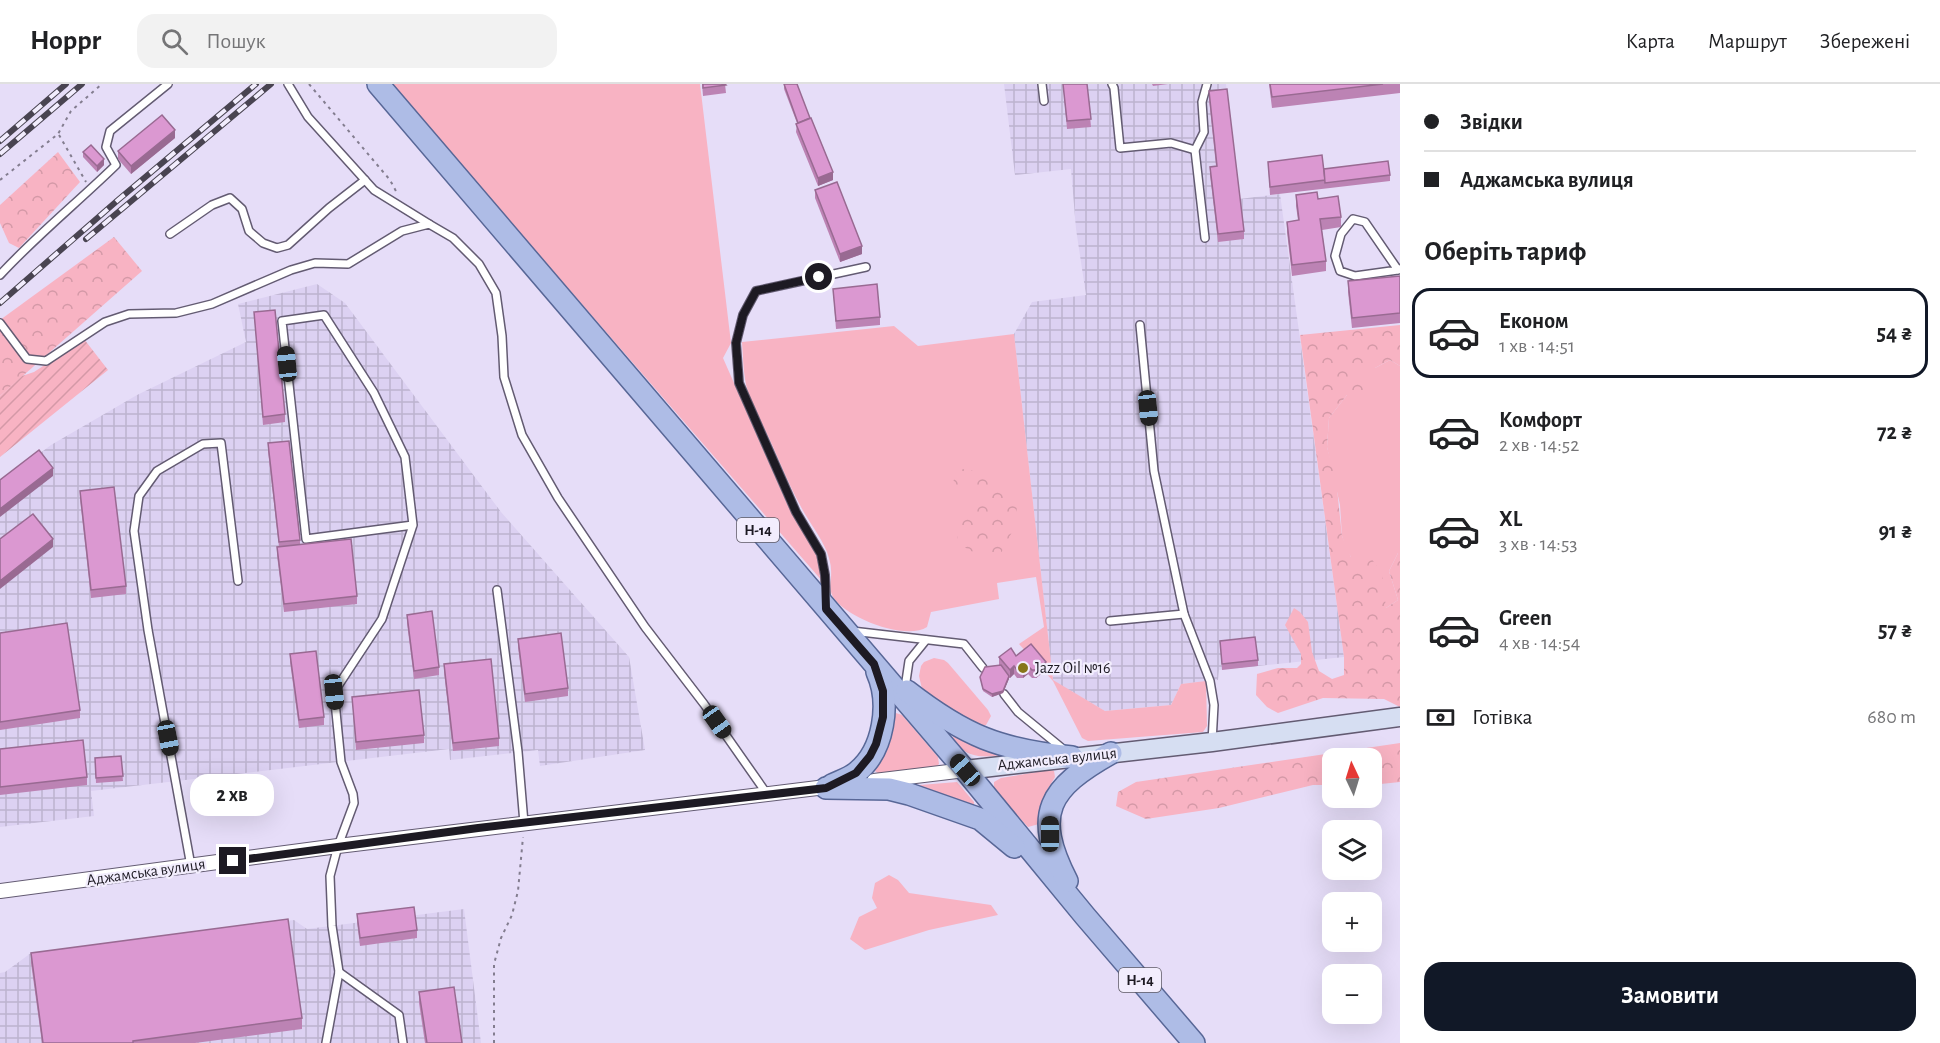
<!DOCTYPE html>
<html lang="uk">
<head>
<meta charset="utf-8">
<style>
	body { margin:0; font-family:"Alegreya Sans",sans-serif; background:#f2f2f2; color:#202124; height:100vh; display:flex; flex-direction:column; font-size:22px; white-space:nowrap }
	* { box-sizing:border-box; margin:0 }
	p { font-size:20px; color:#757577 }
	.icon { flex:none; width:33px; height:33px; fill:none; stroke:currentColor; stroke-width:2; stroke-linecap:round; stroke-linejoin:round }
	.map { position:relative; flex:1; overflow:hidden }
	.side { display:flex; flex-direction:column; background:#fff; width:540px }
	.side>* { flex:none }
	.hud { display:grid; align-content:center; height:132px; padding:0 24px; background:#fff }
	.needle { width:39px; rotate:356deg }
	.buttons { position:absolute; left:1322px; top:664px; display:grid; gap:12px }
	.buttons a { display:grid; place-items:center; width:60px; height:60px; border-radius:12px; background:#fff; box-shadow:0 6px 24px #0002; font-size:30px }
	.end { position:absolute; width:27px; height:27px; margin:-14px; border:8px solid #1d1a23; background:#fff; box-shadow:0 0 0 3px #fff }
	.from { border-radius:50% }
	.bubble { position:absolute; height:42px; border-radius:18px; background:#fff; box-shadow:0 6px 24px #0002; font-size:20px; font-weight:600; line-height:42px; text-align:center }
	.car { position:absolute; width:18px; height:36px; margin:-18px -9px; border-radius:8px; box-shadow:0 0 4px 2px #0007; background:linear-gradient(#222 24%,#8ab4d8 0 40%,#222 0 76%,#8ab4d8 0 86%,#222 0) }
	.hud b { display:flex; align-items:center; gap:21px; height:57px; font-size:22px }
	.hud b+b { border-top:2px solid #e0e0e0 }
	.hud i { width:15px; height:15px; background:#202124 }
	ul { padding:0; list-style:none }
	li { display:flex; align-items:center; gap:18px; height:90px; margin:0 12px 9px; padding:0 12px; border:3px solid transparent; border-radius:18px }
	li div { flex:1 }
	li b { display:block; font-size:22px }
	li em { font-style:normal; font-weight:600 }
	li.current { border-color:#111827 }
	li>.icon { width:54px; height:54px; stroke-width:1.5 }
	h2 { padding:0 24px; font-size:27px; line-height:72px }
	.pay { display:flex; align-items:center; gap:15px; height:66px; padding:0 24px; font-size:22px }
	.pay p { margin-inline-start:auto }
	.action { display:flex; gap:12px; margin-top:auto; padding:12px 24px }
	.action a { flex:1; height:69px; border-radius:18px; background:#111827; color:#fff; font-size:24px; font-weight:600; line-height:69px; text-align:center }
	header { display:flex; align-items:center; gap:36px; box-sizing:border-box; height:84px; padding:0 30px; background:#fff; border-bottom:2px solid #e0e0e0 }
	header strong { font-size:28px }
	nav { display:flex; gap:33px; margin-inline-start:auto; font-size:21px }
	.search { width:420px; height:54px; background:#f2f2f2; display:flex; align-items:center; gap:15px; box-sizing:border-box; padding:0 21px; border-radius:18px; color:#757577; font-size:22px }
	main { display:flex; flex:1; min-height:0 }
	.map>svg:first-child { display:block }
</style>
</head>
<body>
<header>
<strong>Hoppr</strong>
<div class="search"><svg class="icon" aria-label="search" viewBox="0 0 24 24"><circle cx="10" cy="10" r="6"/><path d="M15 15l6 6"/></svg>Пошук</div>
<nav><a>Карта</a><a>Маршрут</a><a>Збережені</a></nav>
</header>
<main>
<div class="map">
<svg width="1400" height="959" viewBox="0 0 1400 959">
	<defs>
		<pattern id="industrial-grid" width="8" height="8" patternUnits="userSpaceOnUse" patternTransform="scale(1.5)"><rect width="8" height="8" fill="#dcd1f2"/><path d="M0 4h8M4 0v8" fill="none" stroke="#bcb3cf"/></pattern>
		<pattern id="forest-crowns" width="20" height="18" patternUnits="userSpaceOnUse" patternTransform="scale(1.5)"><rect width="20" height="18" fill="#f8b3c3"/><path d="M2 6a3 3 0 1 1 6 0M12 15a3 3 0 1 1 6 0" fill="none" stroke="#d499a7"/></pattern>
		<pattern id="garden-furrows" width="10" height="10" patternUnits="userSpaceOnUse" patternTransform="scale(1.5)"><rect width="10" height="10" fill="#f8b3c3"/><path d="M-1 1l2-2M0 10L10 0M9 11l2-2" fill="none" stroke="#d499a7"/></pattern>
	</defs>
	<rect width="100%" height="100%" fill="#e6ddf8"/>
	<g fill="url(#industrial-grid)">
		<path d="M 1004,0 L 1226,0 L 1239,115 L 1280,110 L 1344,573 L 1219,586 L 1218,596 L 1181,600 L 1171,621 L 1105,627 L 1053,597 L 1014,250 L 1032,218 L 1086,211 L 1076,145 L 1071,85 L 1015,91 Z"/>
		<path d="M 317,200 L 345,219 L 501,428 L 629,573 L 645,666 L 540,682 L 538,666 L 450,676 L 449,665 L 91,707 L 94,732 L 0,743 L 0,399 L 51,361 L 137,311 L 246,258 L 238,220 Z"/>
		<path d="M 464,825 L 481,959 L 0,959 L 0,889 L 5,888 L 31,869 L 294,836 L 307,845 Z"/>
	</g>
	<g fill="#f8b3c3">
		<path d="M 391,0 L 700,0 L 731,259 L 723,274 L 788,422 L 818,472 L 823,498 Z"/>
		<path d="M 894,242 L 918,262 L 1014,250 L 1053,596 L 1105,627 L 1171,621 L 1181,600 L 1206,597 L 1207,642 L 1203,648 L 1088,657 L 1082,654 L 1053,597 L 1019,560 L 1044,543 L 1036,493 L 997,499 L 999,515 L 931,528 L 927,543 C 906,557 846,534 833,513 C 828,504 832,495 831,486 C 831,480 829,474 827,468 C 820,451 808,437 800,421 C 788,399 779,376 769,354 C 760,335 748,316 745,295 C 743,283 743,270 742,258 Z"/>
		<path d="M 1390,276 L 1400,282 L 1400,469 L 1398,469 L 1389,487 L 1398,516 L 1386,524 L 1347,467 L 1342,452 L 1340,421 L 1327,363 L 1329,334 L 1347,311 L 1354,284 L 1375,284 Z"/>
		<path d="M 934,574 L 944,576 L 948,579 L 988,626 L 991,632 L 986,641 L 979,643 L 926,610 L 922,605 L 919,592 L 921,582 L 924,578 Z"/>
		<path d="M 896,629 L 902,631 L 938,673 L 939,680 L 936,683 L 879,690 L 875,687 L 893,631 Z"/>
		<path d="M 954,651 L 1002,671 C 982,674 963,674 953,653 Z"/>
		<path d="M 1049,686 L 1054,687 L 1055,693 L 1046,708 L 1039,740 L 1028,743 L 994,706 L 994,698 L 1001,694 Z"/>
		<path d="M 957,698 L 974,718 L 974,723 L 917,705 L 920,701 Z"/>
		<path d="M 889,791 L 898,796 L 909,809 L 991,821 L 998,831 L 929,846 L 865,866 L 850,855 L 859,833 L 877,824 L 872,814 L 875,799 Z"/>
	</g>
	<g fill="url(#forest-crowns)">
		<path d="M 58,68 L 80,98 L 19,164 L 9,159 L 0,139 L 0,121 Z"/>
		<path d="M 114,153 L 142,187 L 0,312 L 0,236 Z"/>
		<path d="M 1400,241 L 1400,282 L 1390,276 L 1375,284 L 1354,284 L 1354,288 L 1363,295 L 1365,309 L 1347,311 L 1329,334 L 1327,363 L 1336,395 L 1342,452 L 1351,473 L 1369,471 L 1382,490 L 1386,524 L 1398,516 L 1389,487 L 1398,469 L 1400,469 L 1400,623 L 1384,615 L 1323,614 L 1278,629 L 1267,623 L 1256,611 L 1257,590 L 1278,584 L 1297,584 L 1301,580 L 1301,570 L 1285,541 L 1294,524 L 1300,528 L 1308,538 L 1312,568 L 1319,587 L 1332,595 L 1344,591 L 1344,573 L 1300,251 Z"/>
		<path d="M 957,384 L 979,388 L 988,398 L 1008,406 L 1018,419 L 1012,448 L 1000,471 L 970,467 L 958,458 L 956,437 L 983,415 L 953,399 Z"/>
		<path d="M 1400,659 L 1400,698 L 1371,701 L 1371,675 L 1332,675 L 1332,701 L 1313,701 L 1219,724 L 1146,735 L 1116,722 L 1118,708 L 1136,698 Z"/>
	</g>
	<path fill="url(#garden-furrows)" d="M 84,255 L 108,286 L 0,373 L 0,312 L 22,292 L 34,288 Z"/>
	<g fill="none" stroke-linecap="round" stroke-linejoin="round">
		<defs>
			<g id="service">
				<path d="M 288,0 L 308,33 L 374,106 L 429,140"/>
				<path d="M 1042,0 L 1044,17"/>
				<path d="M 1112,0 L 1114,4 L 1120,64 L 1171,59 L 1195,66"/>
				<path d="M 170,150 L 212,121 L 230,114 L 242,125 L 249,147 L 263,159 L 277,164 L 288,161 L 329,124 L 365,96"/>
				<path d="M 1205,154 L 1195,66 L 1204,48 L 1202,18 L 1207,0"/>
				<path d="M 1398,186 L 1365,138 L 1353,135 L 1341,150 L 1335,172 L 1340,187 L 1355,192 L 1398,186 L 1400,185"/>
				<path d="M 0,191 C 36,152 78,118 116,81 L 106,63 L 110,47 L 168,0"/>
				<path d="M 0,239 L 27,275 L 46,277 L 105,238 L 129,230 L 176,229 L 212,220 L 291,186 L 315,179 L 348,180 L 402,147 L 429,140 L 453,154 L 479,180 L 496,209 L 502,252 L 504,293 L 522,351 L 558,414 L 645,543 L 704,620 L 767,710"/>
				<path d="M 1140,241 L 1154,387 L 1184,530"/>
				<path d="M 497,506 L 518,668 L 524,739"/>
				<path d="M 826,514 L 825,491 L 821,470 L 796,428 L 739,299 L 736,259 L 743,231 L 756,207 L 866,183"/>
				<path d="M 1110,537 L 1184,530 L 1210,597 L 1214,621 L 1212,658"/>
				<path d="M 852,547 L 964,560 L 983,584"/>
				<path d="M 905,604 L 909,577 L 926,556"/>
				<path d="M 1004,610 L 1018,628 L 1063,665"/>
				<path d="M 191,782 L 148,546 L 134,447 L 139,412 L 157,387 L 203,360 L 221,359 L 238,497"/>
				<path d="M 339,888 L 399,931 L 403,959"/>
				<path d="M 326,959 L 339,888 L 332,842 L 330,792 L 338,762 L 354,719 L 353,710 L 341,678 L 334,608 L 382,535 L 413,441 L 405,373 L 374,309 L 324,231 L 282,237 L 306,455 L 413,441"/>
			</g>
			<g id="minor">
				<path d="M 874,697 L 965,686"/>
				<path d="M 0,807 L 338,762 L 834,702"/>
			</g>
			<path id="secondary" d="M 965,686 L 1212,658 L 1400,633"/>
			<g id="primary">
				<path d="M 378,0 L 965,686 L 1085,832 L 1194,959"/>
				<path d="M 907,607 C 965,652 1000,666 1072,673"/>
				<path d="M 832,701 C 840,697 850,694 857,688 C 884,666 891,619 877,588"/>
				<path d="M 826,704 L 889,705 L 909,710 L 980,735 L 1014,763"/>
				<path d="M 1067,797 C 1032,729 1049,704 1111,669"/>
			</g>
		</defs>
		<use href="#service" stroke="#635b72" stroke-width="10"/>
		<use href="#minor" stroke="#635b72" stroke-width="16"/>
		<use href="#secondary" stroke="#635b72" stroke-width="21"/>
		<use href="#primary" stroke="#586797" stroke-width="24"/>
		<g stroke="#837d8f" stroke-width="2" stroke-dasharray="3 4.5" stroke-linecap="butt">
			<path d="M 309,0 L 390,96 L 397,109"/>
			<path d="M 59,51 L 86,98"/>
			<path d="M 0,96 L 58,50 L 71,27 L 102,0"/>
			<path d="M 494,959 L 494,880 L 501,854 L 512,831 L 518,807 L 523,753"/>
		</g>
		<use href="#service" stroke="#fff" stroke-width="7"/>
		<use href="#minor" stroke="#fff" stroke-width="14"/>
		<use href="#secondary" stroke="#d6def2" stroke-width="18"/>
		<use href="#primary" stroke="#aebce6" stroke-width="21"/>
		<defs>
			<g id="rail">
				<path d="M 0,57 L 66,0"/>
				<path d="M 0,70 L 82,0"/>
				<path d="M 86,155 L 271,0"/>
				<path d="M 0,219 L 118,116 L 256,0"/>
			</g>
		</defs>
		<use href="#rail" stroke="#494451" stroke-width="6"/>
		<use href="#rail" stroke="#f2edfd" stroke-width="4" stroke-dasharray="11" stroke-linecap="butt"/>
	</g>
	<g fill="#bc83b4">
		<path d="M 702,0 L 725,0 L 726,9 L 703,12 Z"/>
		<path d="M 784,0 L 833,96 L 818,102 L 796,48 L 797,39 L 784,5 Z"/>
		<path d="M 1063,0 L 1087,0 L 1091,43 L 1067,45 Z"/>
		<path d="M 1152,0 L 1168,0 L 1153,2 Z"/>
		<path d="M 1269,0 L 1400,0 L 1400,9 L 1272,24 Z"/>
		<path d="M 1209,7 L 1244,147 L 1244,155 L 1218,158 L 1210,91 L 1210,83 L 1216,82 L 1209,15 Z"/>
		<path d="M 175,54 L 131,90 L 118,75 L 118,67 Z"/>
		<path d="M 83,68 L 104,81 L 97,88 L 83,73 Z"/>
		<path d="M 1268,78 L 1390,91 L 1390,97 L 1270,111 Z"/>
		<path d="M 815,106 L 862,170 L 840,178 L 815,114 Z"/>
		<path d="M 1296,111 L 1318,115 L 1341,133 L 1341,143 L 1322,146 L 1326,177 L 1326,187 L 1292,192 L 1287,148 L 1287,138 L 1298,136 L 1296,122 Z"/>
		<path d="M 1400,192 L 1400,239 L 1352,244 L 1348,208 L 1348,197 Z"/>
		<path d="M 833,205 L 880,233 L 880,241 L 836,245 Z"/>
		<path d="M 254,228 L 285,330 L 285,338 L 263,341 Z"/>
		<path d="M 268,359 L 300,456 L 300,461 L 357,512 L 357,520 L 284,528 L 277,471 L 277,463 L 279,463 L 268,367 Z"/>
		<path d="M 80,407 L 126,502 L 126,510 L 91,514 L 80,415 Z"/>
		<path d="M 407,531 L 439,583 L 439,591 L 414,595 L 407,539 Z"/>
		<path d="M 0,549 L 80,626 L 80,634 L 0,646 Z"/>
		<path d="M 518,555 L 568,604 L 568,612 L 525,618 L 518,563 Z"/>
		<path d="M 1220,557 L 1258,576 L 1258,582 L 1222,586 Z"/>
		<path d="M 290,570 L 324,633 L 324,641 L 299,644 L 290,578 Z"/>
		<path d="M 1016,572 L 1046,586 L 1036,594 L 1032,594 L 1028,590 L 1023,594 L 1017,594 L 1014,590 L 1010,594 L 1009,594 L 1003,609 L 992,613 L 983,607 L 980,593 L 999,581 L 999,573 Z"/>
		<path d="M 444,580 L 499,654 L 499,662 L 453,667 L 444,588 Z"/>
		<path d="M 352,613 L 424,651 L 424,659 L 356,666 Z"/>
		<path d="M 0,665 L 87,693 L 87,701 L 0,711 Z"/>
		<path d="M 121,672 L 123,697 L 96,699 L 95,674 Z"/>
		<path d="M 357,830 L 417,846 L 417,854 L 360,862 L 357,838 Z"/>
		<path d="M 31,869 L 302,934 L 302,945 L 195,959 L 42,959 L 31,879 Z"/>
		<path d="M 419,908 L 462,959 L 425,959 L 419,919 Z"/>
	</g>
	<g fill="#996a92">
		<path d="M 175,46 L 175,54 L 131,90 L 131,82 Z"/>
		<path d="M 104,75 L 104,81 L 97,88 L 97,82 Z"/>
		<path d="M 833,88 L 833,96 L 818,102 L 818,94 Z"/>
		<path d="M 862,162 L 862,170 L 840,178 L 840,170 Z"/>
		<path d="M 53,384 L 53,392 L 0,433 L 0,425 Z"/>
		<path d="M 53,455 L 53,463 L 0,505 L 0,497 Z"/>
		<path d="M 1046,578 L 1046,586 L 1036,594 L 1036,586 Z"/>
		<path d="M 1014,582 L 1014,590 L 1010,594 L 1010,586 Z"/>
		<path d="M 1028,582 L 1028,590 L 1023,594 L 1023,586 Z"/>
		<path d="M 1009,592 L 1009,595 L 1003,609 L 992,613 L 992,610 Z"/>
	</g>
	<g fill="#db98d1" stroke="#996a92" stroke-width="1.5">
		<path d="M 703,0 L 725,0 L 726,1 L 703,4 Z"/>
		<path d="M 784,0 L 797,0 L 810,34 L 798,39 Z"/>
		<path d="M 1063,0 L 1087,0 L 1091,35 L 1067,37 Z"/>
		<path d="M 1270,0 L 1383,0 L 1272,13 Z"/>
		<path d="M 1227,5 L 1244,147 L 1218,150 L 1210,83 L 1217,82 L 1209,7 Z"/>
		<path d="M 162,31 L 175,46 L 131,82 L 118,67 Z"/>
		<path d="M 811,34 L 833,88 L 818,94 L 796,40 Z"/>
		<path d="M 91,61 L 104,75 L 97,82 L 83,68 Z"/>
		<path d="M 1322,71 L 1325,96 L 1270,103 L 1268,78 Z"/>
		<path d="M 1388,77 L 1390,91 L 1325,99 L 1324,85 Z"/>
		<path d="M 837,98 L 862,162 L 840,170 L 815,106 Z"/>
		<path d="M 1317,108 L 1318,115 L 1338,112 L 1341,133 L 1320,135 L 1326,177 L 1292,181 L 1287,138 L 1299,136 L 1296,111 Z"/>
		<path d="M 1400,192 L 1400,229 L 1352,234 L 1348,197 Z"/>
		<path d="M 877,200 L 880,233 L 836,237 L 833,205 Z"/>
		<path d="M 275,226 L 285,330 L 263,333 L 254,228 Z"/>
		<path d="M 289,357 L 300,456 L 279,458 L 268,359 Z"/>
		<path d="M 39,366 L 53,384 L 0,425 L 0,396 Z"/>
		<path d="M 114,403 L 126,502 L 91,506 L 80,407 Z"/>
		<path d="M 33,430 L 53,455 L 0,497 L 0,455 Z"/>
		<path d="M 351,455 L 357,512 L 284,520 L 277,463 Z"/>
		<path d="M 432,527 L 439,583 L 414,587 L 407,531 Z"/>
		<path d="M 67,539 L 80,626 L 0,638 L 0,549 Z"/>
		<path d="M 561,549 L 568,604 L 525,610 L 518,555 Z"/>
		<path d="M 1255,553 L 1258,576 L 1222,580 L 1220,557 Z"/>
		<path d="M 1031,560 L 1046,578 L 1036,586 L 1032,586 L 1028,582 L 1023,586 L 1017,586 L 1014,582 L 1010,586 L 999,573 L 1011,564 L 1016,572 Z"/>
		<path d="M 316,567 L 324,633 L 299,636 L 290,570 Z"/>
		<path d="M 491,575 L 499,654 L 453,659 L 444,580 Z"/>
		<path d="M 1001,581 L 1009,592 L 1003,607 L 992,610 L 983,605 L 980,593 L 985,583 Z"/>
		<path d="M 419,606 L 424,651 L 356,658 L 352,613 Z"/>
		<path d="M 83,656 L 87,693 L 0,703 L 0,665 Z"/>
		<path d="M 121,672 L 123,692 L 96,694 L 95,674 Z"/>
		<path d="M 414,823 L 417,846 L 360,854 L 357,830 Z"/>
		<path d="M 288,835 L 302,934 L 133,957 L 133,959 L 43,959 L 31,869 Z"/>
		<path d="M 454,903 L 462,959 L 427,959 L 419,908 Z"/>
	</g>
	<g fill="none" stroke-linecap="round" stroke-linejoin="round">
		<path stroke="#1d1a23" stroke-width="8" d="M 233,777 L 478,744 L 826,704 L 856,689 L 870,672 L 876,660 L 883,633 L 883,607 L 874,580 L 826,525 L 825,491 L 821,470 L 796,428 L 739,299 L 736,259 L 743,231 L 756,207 L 819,193"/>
	</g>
	<circle fill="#86761a" stroke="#f2edfd" stroke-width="2" cx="1023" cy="584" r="6"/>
	<g text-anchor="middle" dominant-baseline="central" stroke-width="4.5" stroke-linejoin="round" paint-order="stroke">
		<g fill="#f2edfd" stroke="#5d5964" stroke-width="1.5">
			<rect x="737" y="434" width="42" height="24" rx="4.5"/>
			<rect x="1119" y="884" width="42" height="24" rx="4.5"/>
		</g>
		<g font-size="15" font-weight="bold" fill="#1d1a23">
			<text x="758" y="446">Н-14</text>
			<text x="1140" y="896">Н-14</text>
		</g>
		<g font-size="16" fill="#1d1a23" stroke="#f2edfd" text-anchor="start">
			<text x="1035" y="584">Jazz Oil №16</text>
		</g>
		<g font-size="16" fill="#1d1a23" stroke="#f2edfd">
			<text transform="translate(1057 675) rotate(-6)">Аджамська вулиця</text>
			<text transform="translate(146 788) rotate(-8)">Аджамська вулиця</text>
		</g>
	</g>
</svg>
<div class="buttons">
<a><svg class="needle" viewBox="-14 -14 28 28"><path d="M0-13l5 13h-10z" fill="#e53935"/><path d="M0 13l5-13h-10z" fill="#757577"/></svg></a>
<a><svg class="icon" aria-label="layers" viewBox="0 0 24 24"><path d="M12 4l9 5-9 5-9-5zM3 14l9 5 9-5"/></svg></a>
<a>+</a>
<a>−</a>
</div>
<i class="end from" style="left:819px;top:193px"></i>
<i class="end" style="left:233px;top:777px"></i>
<div class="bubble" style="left:190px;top:690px;width:84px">2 хв</div>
<i class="car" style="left:287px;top:280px;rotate:354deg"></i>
<i class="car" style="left:1148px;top:324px;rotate:174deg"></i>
<i class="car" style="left:334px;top:608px;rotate:174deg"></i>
<i class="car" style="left:717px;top:638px;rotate:145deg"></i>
<i class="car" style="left:168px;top:654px;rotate:169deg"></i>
<i class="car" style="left:965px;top:686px;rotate:319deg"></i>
<i class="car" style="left:1050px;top:750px;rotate:0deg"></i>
</div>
<section class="side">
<div class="hud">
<b><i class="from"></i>Звідки</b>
<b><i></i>Аджамська вулиця</b>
</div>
<h2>Оберіть тариф</h2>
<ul>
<li class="current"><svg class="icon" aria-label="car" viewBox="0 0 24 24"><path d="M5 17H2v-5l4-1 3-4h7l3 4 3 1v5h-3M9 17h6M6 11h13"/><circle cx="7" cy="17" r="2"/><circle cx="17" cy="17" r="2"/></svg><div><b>Економ</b><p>1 хв · 14:51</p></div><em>54 ₴</em></li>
<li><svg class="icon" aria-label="car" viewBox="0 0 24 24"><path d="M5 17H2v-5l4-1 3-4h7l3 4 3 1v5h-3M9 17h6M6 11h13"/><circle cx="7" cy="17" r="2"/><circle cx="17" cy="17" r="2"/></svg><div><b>Комфорт</b><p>2 хв · 14:52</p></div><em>72 ₴</em></li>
<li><svg class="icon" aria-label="car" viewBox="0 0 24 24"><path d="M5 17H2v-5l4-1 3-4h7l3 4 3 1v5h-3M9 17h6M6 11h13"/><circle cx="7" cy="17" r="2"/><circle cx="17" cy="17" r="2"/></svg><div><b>XL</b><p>3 хв · 14:53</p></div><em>91 ₴</em></li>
<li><svg class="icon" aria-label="car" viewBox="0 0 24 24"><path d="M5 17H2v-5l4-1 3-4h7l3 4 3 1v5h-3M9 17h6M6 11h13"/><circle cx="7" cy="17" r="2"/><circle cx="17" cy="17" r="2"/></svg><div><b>Green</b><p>4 хв · 14:54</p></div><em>57 ₴</em></li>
</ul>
<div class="pay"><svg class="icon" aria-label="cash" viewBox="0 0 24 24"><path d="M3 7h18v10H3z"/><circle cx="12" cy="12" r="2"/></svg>Готівка<p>680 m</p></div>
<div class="action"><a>Замовити</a></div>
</section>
</main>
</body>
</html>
